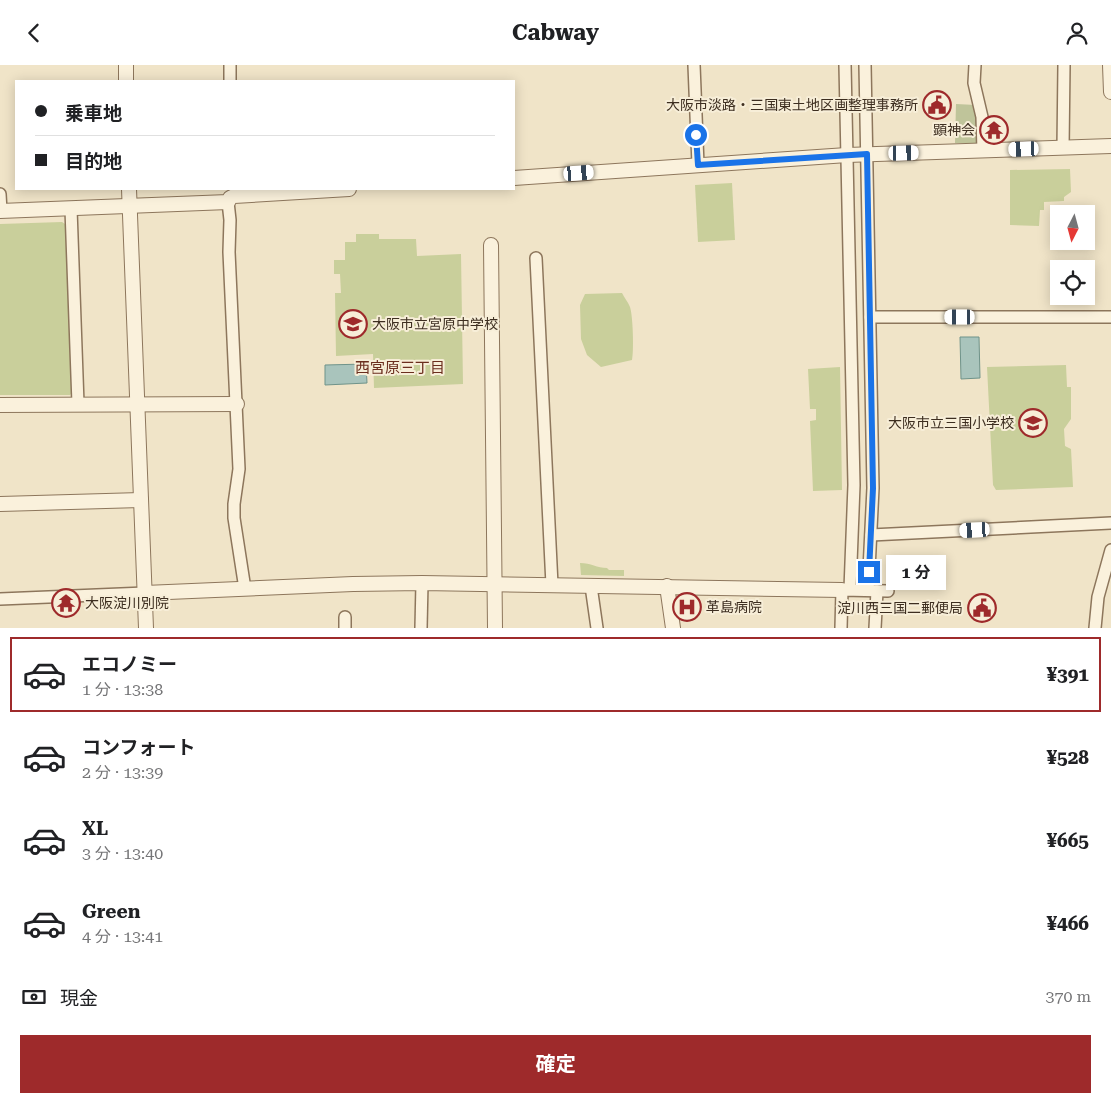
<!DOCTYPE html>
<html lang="ja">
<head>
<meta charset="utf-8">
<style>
	body { margin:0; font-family:"Roboto Serif","Noto Sans JP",serif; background:#f2f2f2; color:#202124; height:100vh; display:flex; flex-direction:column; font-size:19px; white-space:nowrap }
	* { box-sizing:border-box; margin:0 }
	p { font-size:16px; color:#757577 }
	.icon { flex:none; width:28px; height:28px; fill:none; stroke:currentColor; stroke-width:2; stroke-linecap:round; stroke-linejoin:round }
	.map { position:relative; height:563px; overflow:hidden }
	.drawer { display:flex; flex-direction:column; background:#fff; flex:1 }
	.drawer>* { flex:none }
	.banner { position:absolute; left:15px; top:15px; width:500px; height:110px; border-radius:0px; box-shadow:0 2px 12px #0003; display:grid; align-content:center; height:110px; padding:0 20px; background:#fff }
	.needle { width:32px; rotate:186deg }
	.controls { position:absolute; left:1050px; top:140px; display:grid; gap:10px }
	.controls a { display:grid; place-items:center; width:45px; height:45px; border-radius:0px; background:#fff; box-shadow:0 2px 12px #0003; font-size:25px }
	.end { position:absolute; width:22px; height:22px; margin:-11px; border:6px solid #1a73e8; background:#fff; box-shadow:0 0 0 2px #fff }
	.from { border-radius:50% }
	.bubble { position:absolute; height:35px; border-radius:0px; background:#fff; box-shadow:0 2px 12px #0003; font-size:16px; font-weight:700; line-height:35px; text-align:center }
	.car { position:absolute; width:15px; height:30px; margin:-15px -8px; border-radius:6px; box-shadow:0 0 4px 1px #0007; background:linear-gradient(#fff 24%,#345 0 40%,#fff 0 76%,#345 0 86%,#fff 0) }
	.banner b { display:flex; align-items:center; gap:18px; height:48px; font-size:19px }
	.banner b+b { border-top:1px solid #e0e0e0 }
	.banner i { width:12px; height:12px; background:#202124 }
	ul { padding:9px 0 0; list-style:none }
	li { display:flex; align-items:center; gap:15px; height:75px; margin:0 10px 8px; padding:0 10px; border:2px solid transparent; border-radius:0px }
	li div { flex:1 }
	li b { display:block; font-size:19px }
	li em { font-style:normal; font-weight:700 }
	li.selected { border-color:#9e2a2b }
	li>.icon { width:45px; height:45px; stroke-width:1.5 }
	.pay { display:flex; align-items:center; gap:12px; height:55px; padding:0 20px; font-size:19px }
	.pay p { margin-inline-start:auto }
	.primary-button { display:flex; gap:10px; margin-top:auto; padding:10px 20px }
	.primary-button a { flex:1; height:58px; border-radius:0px; background:#9e2a2b; color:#fff; font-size:20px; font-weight:700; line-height:58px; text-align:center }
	header { display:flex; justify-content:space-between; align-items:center; height:65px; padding:0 20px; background:#fff; font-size:22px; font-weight:700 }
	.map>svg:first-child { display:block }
</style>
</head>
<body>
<header><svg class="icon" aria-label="back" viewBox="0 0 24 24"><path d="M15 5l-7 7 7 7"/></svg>Cabway<svg class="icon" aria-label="person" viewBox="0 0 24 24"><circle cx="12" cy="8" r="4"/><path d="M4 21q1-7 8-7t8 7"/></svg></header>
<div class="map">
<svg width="1111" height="563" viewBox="0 0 1111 563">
	<rect width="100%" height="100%" fill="#f0e4c8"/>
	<g fill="#c9cf9b">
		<path d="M 1070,104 L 1071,127 L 1064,132 L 1064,136 L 1044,137 L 1044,145 L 1040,145 L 1039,161 L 1010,160 L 1010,105 Z"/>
		<path d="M 732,118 L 735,175 L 698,177 L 695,120 Z"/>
		<path d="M 62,157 L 68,161 L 74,326 L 70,330 L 0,330 L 0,159 Z"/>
		<path d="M 356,169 L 379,169 L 379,174 L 416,174 L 417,191 L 461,189 L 463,319 L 374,323 L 373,289 L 336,291 L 335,228 L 341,228 L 340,209 L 334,209 L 334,195 L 345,195 L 345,177 L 356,177 Z"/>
		<path d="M 622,228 C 624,232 628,237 630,242 C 633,251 634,286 632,295 L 601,302 L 587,290 L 581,274 L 580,240 L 585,229 Z"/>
		<path d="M 1066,300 L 1067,322 L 1071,322 L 1071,354 L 1064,364 L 1065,381 L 1071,384 L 1073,422 L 996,425 L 993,420 L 987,302 Z"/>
		<path d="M 840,302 L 842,425 L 813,426 L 810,356 L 816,355 L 816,344 L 810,344 L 808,304 Z"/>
		<path d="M 580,498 C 591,498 597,503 607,503 L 609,505 L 624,505 L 624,511 L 581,510 Z"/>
	</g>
	<path fill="#bfc49a" d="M 956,39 L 976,40 L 980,78 L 955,78 Z"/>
	<g fill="#a9c4bc" stroke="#6f938a">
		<path d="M 960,272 L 979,272 L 980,313 L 961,314 Z"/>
		<path d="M 366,299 L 367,318 L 325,320 L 325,300 Z"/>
	</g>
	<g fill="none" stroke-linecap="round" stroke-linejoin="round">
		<defs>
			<g id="minor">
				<path d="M 230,0 L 230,16"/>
				<path d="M 694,0 L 698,100"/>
				<path d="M 845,0 L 854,420 L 850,524"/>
				<path d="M 865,0 L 873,423 L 868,525"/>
				<path d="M 975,0 L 974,18 L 982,52 L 983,86"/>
				<path d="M 1063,83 L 1064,0"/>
				<path d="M 0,129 L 1,146"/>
				<path d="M 228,137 L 230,155 L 229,187 L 239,404 L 234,439 L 234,453 L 245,524"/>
				<path d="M 71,144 L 78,339"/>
				<path d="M 536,193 L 552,520"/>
				<path d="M 870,252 L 1111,252"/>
				<path d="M 871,470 L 1111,458"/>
				<path d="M 591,521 L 597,563"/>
				<path d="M 0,534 L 145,528"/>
				<path d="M 345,552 L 345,563"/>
				<path d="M 421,563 L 422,518"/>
				<path d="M 841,563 L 842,525 L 888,526"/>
				<path d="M 875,563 L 877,526"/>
				<path d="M 1095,563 L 1098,532 L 1111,485"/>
			</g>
			<g id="tertiary">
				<path d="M 126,0 L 126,16"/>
				<path d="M 1110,0 L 1111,27"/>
				<path d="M 514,113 L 847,90 L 1111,81"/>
				<path d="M 129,124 L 146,563"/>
				<path d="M 0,146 L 228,137 L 230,133 L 234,131 L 349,124"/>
				<path d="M 491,180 L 495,563"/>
				<path d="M 0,340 L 237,339"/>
				<path d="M 0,439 L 141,435"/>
				<path d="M 667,521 L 673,563"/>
				<path d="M 145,528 L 353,519 L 422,518 L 842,525"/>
			</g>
		</defs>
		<use href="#minor" stroke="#8d765c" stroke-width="14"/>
		<use href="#tertiary" stroke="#8d765c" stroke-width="16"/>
		<use href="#minor" stroke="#faf1dc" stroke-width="11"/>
		<use href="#tertiary" stroke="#faf1dc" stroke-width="14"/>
	</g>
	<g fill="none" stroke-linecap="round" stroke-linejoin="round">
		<path stroke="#1a73e8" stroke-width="6" d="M 696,70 L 698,100 L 867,89 L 873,423 L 869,507"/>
	</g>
	<defs>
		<symbol id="civic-ring" viewBox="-11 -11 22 22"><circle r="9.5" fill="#f7eed8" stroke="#9e2a2b" stroke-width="1.5"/><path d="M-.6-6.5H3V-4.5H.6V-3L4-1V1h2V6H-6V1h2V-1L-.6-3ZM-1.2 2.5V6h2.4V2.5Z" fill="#9e2a2b"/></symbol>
		<symbol id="temple-ring" viewBox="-11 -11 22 22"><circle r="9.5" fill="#f7eed8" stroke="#9e2a2b" stroke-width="1.5"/><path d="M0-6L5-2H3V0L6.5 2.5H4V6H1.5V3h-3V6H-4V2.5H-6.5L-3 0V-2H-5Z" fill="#9e2a2b"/></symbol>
		<symbol id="school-ring" viewBox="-11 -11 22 22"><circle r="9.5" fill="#f7eed8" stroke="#9e2a2b" stroke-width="1.5"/><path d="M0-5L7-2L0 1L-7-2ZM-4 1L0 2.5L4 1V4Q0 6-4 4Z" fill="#9e2a2b"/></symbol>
		<symbol id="hospital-ring" viewBox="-11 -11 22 22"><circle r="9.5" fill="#f7eed8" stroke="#9e2a2b" stroke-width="1.5"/><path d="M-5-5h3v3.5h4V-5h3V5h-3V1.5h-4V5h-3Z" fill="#9e2a2b"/></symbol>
	</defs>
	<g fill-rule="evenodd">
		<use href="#civic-ring" x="921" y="24" width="32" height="32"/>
		<use href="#temple-ring" x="978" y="49" width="32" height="32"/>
		<use href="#school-ring" x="337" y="243" width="32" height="32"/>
		<use href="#school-ring" x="1017" y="342" width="32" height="32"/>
		<use href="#temple-ring" x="50" y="522" width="32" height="32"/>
		<use href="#hospital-ring" x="671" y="526" width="32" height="32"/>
		<use href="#civic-ring" x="966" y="527" width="32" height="32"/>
	</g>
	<g text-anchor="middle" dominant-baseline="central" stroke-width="4" stroke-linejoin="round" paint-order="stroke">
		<g font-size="14" fill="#3d2e20" stroke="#f7eed8" text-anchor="end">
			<text x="918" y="40">大阪市淡路・三国東土地区画整理事務所</text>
			<text x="975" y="65">顕神会</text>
			<text x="372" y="259" text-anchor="start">大阪市立宮原中学校</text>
			<text x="1014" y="358">大阪市立三国小学校</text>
			<text x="85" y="538" text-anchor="start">大阪淀川別院</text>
			<text x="706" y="542" text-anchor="start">革島病院</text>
			<text x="963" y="543">淀川西三国二郵便局</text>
		</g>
		<g font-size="15" fill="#6b2e1e" stroke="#f7eed8">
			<text x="400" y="303">西宮原三丁目</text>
		</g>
	</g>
</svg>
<div class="controls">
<a><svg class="needle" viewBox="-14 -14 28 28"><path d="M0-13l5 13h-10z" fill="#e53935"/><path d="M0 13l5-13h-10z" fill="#757577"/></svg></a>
<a><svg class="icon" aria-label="locate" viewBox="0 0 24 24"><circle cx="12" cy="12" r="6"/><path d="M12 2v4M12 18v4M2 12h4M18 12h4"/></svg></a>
</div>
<i class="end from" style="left:696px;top:70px"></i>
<i class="end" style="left:869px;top:507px"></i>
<div class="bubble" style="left:886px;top:490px;width:60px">1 分</div>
<i class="car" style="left:1024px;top:84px;rotate:268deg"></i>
<i class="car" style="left:904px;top:88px;rotate:89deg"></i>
<i class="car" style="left:579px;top:108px;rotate:86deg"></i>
<i class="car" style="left:960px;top:252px;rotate:270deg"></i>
<i class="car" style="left:975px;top:465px;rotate:267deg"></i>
<div class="banner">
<b><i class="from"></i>乗車地</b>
<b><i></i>目的地</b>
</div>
</div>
<section class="drawer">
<ul>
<li class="selected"><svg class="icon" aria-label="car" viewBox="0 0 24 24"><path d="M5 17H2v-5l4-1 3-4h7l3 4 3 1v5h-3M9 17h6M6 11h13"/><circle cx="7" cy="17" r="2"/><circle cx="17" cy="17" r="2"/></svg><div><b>エコノミー</b><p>1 分 · 13:38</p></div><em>¥391</em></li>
<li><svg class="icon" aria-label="car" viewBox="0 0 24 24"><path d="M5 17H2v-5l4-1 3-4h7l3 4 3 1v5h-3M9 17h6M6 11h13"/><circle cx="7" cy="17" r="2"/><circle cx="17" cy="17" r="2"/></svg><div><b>コンフォート</b><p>2 分 · 13:39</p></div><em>¥528</em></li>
<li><svg class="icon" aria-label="car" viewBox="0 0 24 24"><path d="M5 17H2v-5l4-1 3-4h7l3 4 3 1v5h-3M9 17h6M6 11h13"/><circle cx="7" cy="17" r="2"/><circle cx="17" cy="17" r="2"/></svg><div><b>XL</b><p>3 分 · 13:40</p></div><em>¥665</em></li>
<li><svg class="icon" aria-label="car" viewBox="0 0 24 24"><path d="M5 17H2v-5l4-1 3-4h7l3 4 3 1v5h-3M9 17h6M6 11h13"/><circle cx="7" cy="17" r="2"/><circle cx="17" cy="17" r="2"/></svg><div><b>Green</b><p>4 分 · 13:41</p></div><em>¥466</em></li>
</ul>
<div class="pay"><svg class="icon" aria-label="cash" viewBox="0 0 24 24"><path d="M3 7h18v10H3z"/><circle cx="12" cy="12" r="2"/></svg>現金<p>370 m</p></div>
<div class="primary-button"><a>確定</a></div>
</section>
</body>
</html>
